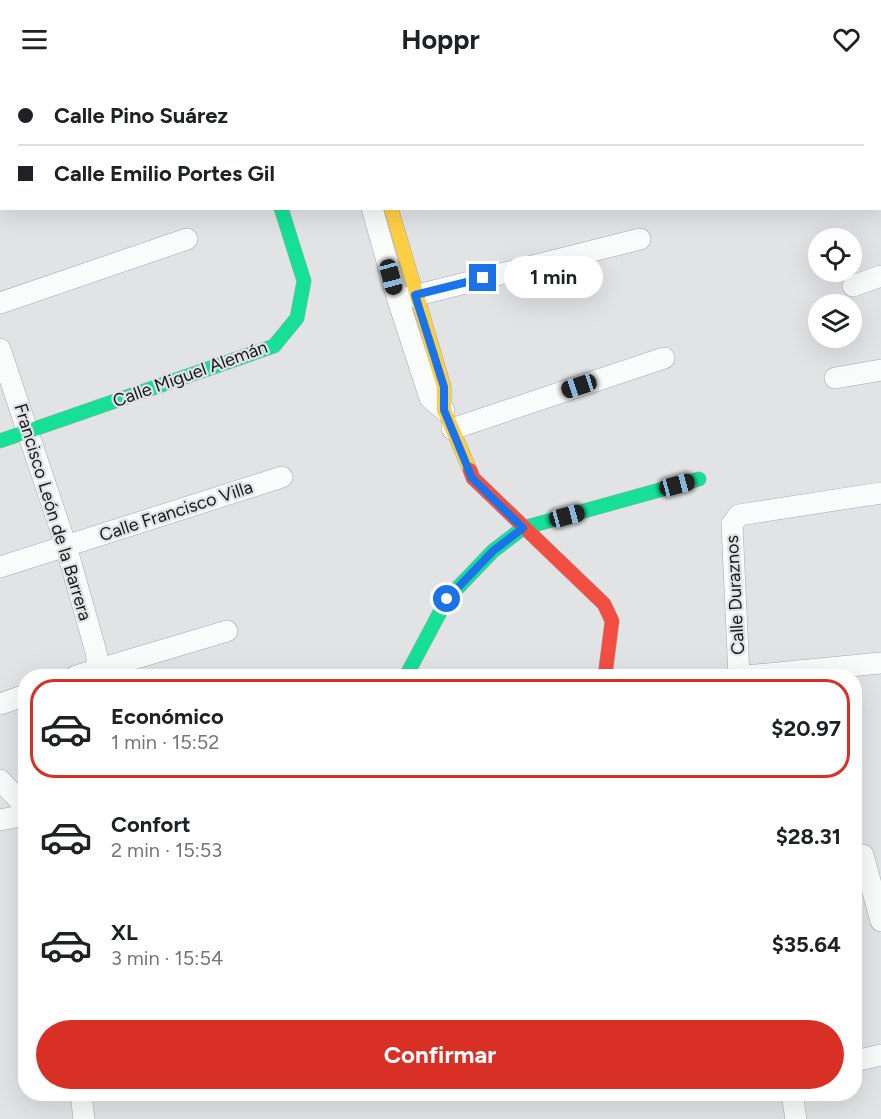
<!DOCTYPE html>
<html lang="es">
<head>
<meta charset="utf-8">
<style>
	body { margin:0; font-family:Figtree,sans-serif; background:#f6f6f6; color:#202124; height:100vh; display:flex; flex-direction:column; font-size:22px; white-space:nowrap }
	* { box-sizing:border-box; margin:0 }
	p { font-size:20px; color:#757577 }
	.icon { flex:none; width:33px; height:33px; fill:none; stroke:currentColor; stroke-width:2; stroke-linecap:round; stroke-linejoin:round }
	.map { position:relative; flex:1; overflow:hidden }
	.details { position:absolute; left:18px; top:591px; width:844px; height:432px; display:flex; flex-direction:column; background:#fff; border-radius:24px; box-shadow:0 6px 24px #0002 }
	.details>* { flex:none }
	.hud { position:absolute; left:0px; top:0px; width:882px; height:132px; box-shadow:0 6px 24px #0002; display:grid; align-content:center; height:132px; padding:0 18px; background:#fff }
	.fabs { position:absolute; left:808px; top:150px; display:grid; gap:12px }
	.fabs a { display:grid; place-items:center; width:54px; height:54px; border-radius:50%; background:#fff; box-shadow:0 6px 24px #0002; font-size:30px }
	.end { position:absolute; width:27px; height:27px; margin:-14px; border:8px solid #1a73e8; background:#fff; box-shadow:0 0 0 3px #fff }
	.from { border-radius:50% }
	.bubble { position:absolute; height:42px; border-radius:21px; background:#fff; box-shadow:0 6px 24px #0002; font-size:20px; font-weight:700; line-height:42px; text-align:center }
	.car { position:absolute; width:18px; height:36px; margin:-18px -9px; border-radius:8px; box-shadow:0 0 4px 2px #0007; background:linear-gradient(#222 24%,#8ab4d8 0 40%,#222 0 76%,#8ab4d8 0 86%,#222 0) }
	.hud b { display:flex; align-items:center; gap:21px; height:57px; font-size:22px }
	.hud b+b { border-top:2px solid #e0e0e0 }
	.hud i { width:15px; height:15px; background:#202124 }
	ul { padding:10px 0 0; list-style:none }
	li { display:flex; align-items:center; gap:18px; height:99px; margin:0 12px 9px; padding:0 6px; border:3px solid transparent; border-radius:24px }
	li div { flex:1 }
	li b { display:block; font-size:22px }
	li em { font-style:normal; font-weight:700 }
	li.on { border-color:#d93025 }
	li>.icon { width:54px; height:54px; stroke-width:1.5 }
	.cta { display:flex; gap:12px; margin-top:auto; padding:12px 18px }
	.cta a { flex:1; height:69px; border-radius:36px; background:#d93025; color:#fff; font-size:24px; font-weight:700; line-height:69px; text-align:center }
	header { display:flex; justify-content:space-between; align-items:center; height:78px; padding:0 18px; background:#fff; font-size:27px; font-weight:700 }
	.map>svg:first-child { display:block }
</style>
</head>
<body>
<header><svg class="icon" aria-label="menu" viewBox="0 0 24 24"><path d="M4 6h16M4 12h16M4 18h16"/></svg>Hoppr<svg class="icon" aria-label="heart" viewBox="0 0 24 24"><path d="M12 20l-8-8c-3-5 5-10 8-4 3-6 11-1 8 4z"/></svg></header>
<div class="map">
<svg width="881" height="1041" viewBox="0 0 881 1041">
	<rect width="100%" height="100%" fill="#e1e3e5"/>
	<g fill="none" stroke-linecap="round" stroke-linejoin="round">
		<defs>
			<g id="street">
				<path d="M 335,0 L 335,2"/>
				<path d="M 352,0 L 352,2"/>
				<path d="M 290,2 L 294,0"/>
				<path d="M 703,2 L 704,0"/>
				<path d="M 800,2 L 804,0"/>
				<path d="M 880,82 L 881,82"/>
				<path d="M 0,89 L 2,88"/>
				<path d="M 372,130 L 398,222 L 430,320 L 444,332"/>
				<path d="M 853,208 L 881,198"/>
				<path d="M 398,222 L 640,161"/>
				<path d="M 0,225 L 187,161"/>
				<path d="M 0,271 L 66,468 L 96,574 L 100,598"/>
				<path d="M 835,300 L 881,292"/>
				<path d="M 452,351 L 664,280"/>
				<path d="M 0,489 L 282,399"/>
				<path d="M 76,598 L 227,553"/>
				<path d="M 739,598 L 732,446 L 739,437 L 881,415"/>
				<path d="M 746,598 L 881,585"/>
				<path d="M 0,626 L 26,617"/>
				<path d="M 0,702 L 26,729"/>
				<path d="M 0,742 L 26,737"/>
				<path d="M 863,777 L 881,843"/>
				<path d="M 855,983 L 881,977"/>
				<path d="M 81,1016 L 84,1041"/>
				<path d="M 792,1016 L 796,1041"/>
			</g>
			<g id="fast">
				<path d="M 0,363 L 274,268 L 297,240 L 304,203 L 281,130"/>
				<path d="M 406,598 L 447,521 L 493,473 L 523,450 L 699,401"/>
			</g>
			<path id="slow" d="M 391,130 L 444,309 L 444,332 L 470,392"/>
			<path id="jam" d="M 470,392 L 473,400 L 604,526 L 612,543 L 605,598"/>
		</defs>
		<use href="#street" stroke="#a8a9aa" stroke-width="22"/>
		<use href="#fast" stroke="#a8a9aa" stroke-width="15"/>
		<use href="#slow" stroke="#a8a9aa" stroke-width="15"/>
		<use href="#jam" stroke="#a8a9aa" stroke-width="15"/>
		<use href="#street" stroke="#fafbfb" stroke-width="21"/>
		<use href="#fast" stroke="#16e098" stroke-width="14"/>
		<use href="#slow" stroke="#ffcf43" stroke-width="14"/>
		<use href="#jam" stroke="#f24e42" stroke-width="14"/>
	</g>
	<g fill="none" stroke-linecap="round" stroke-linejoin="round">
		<path stroke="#1a73e8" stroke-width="8" d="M 447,521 L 493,473 L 523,450 L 472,400 L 444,332 L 444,309 L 415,217 L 483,200"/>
	</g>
	<g text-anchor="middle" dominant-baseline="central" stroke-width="4.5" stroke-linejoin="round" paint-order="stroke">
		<g font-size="18" fill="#18191a" stroke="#e0e3e6">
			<text transform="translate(190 296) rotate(-20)">Calle Miguel Alemán</text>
			<text transform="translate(176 433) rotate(-18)">Calle Francisco Villa</text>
			<text transform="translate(53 434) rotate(73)">Francisco León de la Barrera</text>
			<text transform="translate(735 517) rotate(-93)">Calle Duraznos</text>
		</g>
	</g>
</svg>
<div class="fabs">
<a><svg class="icon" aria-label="locate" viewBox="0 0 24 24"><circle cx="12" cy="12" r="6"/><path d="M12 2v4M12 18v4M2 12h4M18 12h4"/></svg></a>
<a><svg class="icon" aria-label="layers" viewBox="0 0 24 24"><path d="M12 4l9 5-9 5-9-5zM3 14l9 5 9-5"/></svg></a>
</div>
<i class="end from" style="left:447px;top:521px"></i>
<i class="end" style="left:483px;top:200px"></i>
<div class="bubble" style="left:504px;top:178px;width:99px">1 min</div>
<i class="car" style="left:391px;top:199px;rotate:165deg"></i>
<i class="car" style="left:579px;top:308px;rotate:252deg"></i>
<i class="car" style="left:677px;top:407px;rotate:75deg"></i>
<i class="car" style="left:567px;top:438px;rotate:75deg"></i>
<div class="hud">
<b><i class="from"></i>Calle Pino Suárez</b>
<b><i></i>Calle Emilio Portes Gil</b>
</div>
<section class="details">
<ul>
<li class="on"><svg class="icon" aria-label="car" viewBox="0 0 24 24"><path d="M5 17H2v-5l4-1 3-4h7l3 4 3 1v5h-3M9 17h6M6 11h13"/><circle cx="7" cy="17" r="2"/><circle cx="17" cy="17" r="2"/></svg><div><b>Económico</b><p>1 min · 15:52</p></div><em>$20.97</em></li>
<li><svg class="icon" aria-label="car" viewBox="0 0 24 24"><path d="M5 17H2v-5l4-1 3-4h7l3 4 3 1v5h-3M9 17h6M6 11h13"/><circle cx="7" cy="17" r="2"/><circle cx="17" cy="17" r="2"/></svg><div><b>Confort</b><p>2 min · 15:53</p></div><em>$28.31</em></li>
<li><svg class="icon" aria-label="car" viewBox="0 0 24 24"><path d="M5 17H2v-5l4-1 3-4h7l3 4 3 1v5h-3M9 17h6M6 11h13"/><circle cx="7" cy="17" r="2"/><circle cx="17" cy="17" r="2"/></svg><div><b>XL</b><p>3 min · 15:54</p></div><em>$35.64</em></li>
</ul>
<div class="cta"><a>Confirmar</a></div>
</section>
</div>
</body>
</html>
